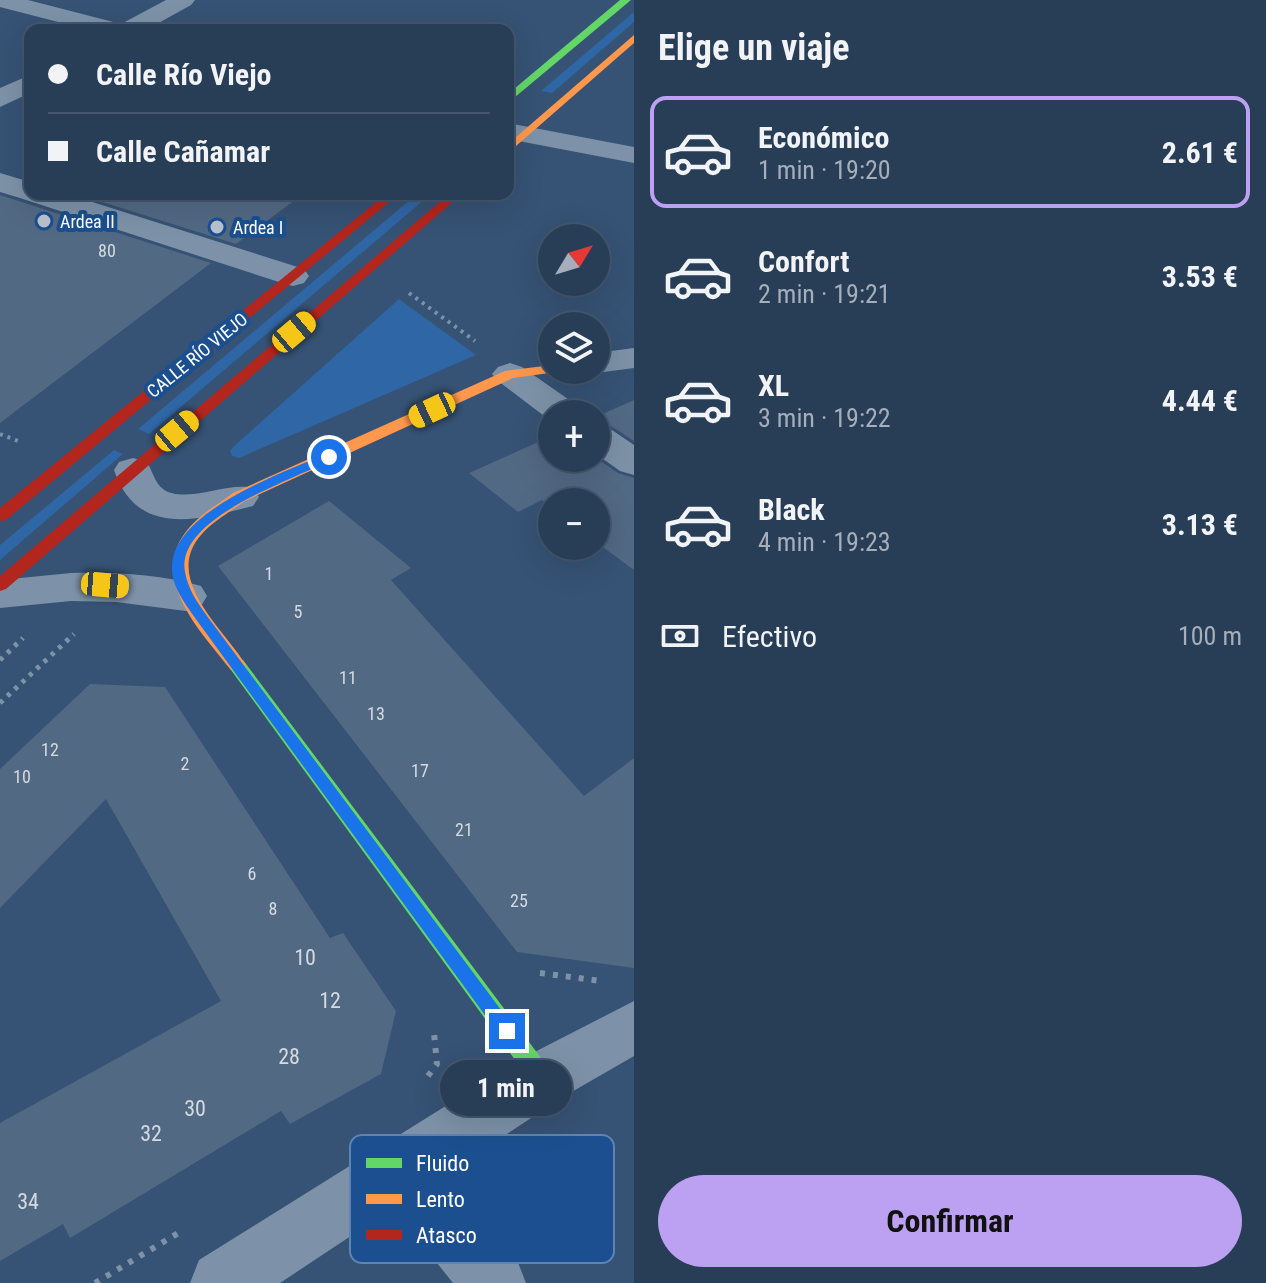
<!DOCTYPE html>
<html lang="es">
<head>
<meta charset="utf-8">
<style>
	body { margin:0; font-family:"Roboto Condensed",sans-serif; background:#344961; color:#f1f3f6; height:100vh; display:flex; flex-direction:column; font-size:30px; white-space:nowrap }
	* { box-sizing:border-box; margin:0 }
	p { font-size:26px; color:#a5aeba }
	.icon { flex:none; width:44px; height:44px; fill:none; stroke:currentColor; stroke-width:2; stroke-linecap:round; stroke-linejoin:round }
	.map { position:relative; flex:1; overflow:hidden }
	.details { display:flex; flex-direction:column; background:#283e57; width:632px }
	.details>* { flex:none }
	.top-card { position:absolute; left:24px; top:24px; width:490px; height:176px; border-radius:16px; box-shadow:0 8px 32px #0002,0 0 0 2px #44576d; display:grid; align-content:center; height:176px; padding:0 24px; background:#283e57 }
	.needle { width:52px; rotate:52deg }
	.buttons { position:absolute; left:538px; top:224px; display:grid; gap:16px }
	.buttons a { display:grid; place-items:center; width:72px; height:72px; border-radius:50%; background:#283e57; box-shadow:0 8px 32px #0002,0 0 0 2px #44576d; font-size:40px }
	.end { position:absolute; width:36px; height:36px; margin:-18px; border:10px solid #1a73e8; background:#fff; box-shadow:0 0 0 4px #fff }
	.from { border-radius:50% }
	.bubble { position:absolute; height:56px; border-radius:28px; background:#283e57; box-shadow:0 8px 32px #0002,0 0 0 2px #44576d; font-size:26px; font-weight:700; line-height:56px; text-align:center }
	.car { position:absolute; width:24px; height:48px; margin:-24px -12px; border-radius:10px; box-shadow:0 0 6px 2px #0007; background:linear-gradient(#f5c518 24%,#345 0 40%,#f5c518 0 76%,#345 0 86%,#f5c518 0) }
	.top-card b { display:flex; align-items:center; gap:28px; height:76px; font-size:30px }
	.top-card b+b { border-top:2px solid #44576d }
	.top-card i { width:20px; height:20px; background:#f1f3f6 }
	ul { padding:0; list-style:none }
	li { display:flex; align-items:center; gap:24px; height:112px; margin:0 16px 12px; padding:0 8px; border:4px solid transparent; border-radius:16px }
	li div { flex:1 }
	li b { display:block; font-size:30px }
	li em { font-style:normal; font-weight:700 }
	li.active { border-color:#bca0f2 }
	li>.icon { width:72px; height:72px; stroke-width:1.5 }
	h2 { padding:0 24px; font-size:36px; line-height:96px }
	.pay { display:flex; align-items:center; gap:20px; height:88px; padding:0 24px; font-size:30px }
	.pay p { margin-inline-start:auto }
	.action { display:flex; gap:16px; margin-top:auto; padding:16px 24px }
	.action a { flex:1; height:92px; border-radius:48px; background:#bca0f2; color:#111; font-size:32px; font-weight:700; line-height:92px; text-align:center }
	main { display:flex; flex:1; min-height:0 }
	.map>svg:first-child { display:block }
</style>
</head>
<body>
<main>
<div class="map">
<svg width="634" height="1283" viewBox="0 0 634 1283">
	<rect width="100%" height="100%" fill="#365274"/>
	<g fill="#2f66a5">
		<path d="M 634,12 L 634,22 L 552,93 L 541,91 Z"/>
		<path d="M 417,194 L 431,194 L 149,434 L 138,429 Z"/>
		<path d="M 399,299 L 476,355 L 239,458 L 232,456 L 230,451 L 233,447 Z"/>
		<path d="M 114,450 L 123,454 L 0,560 L 0,545 Z"/>
	</g>
	<g fill="#526984">
		<path d="M 77,194 L 303,194 L 236,244 Z"/>
		<path d="M 0,195 L 211,263 L 0,423 Z"/>
		<path d="M 634,400 L 634,441 L 611,426 L 596,422 L 596,417 Z"/>
		<path d="M 552,436 L 552,458 L 596,458 L 618,473 L 634,478 L 634,570 L 596,542 L 596,502 L 552,502 L 552,508 L 542,500 L 518,512 L 469,473 Z"/>
		<path d="M 329,501 L 411,568 L 391,580 L 584,796 L 634,758 L 634,968 L 517,952 L 218,566 Z"/>
		<path d="M 90,684 L 165,687 L 330,938 L 343,933 L 396,1011 L 381,1074 L 290,1124 L 281,1111 L 70,1238 L 63,1224 L 0,1261 L 0,1123 L 221,1001 L 106,799 L 0,908 L 0,769 Z"/>
	</g>
	<g fill="none" stroke-linecap="round" stroke-linejoin="round">
		<g stroke="#7d92a8" stroke-width="4" stroke-dasharray="3 5" stroke-linecap="butt">
			<path d="M 409,293 L 475,341"/>
			<path d="M 0,434 L 18,441"/>
		</g>
		<g stroke="#7d92a8" stroke-width="5" stroke-dasharray="4 6" stroke-linecap="butt">
			<path d="M 0,660 L 23,638"/>
			<path d="M 0,703 L 74,634"/>
		</g>
		<g stroke="#7d92a8" stroke-width="6" stroke-dasharray="5 8" stroke-linecap="butt">
			<path d="M 540,973 L 601,981"/>
			<path d="M 428,1076 L 437,1064 L 434,1033"/>
			<path d="M 95,1283 L 180,1232"/>
		</g>
		<g fill="#7d92a8" fill-rule="evenodd">
			<path d="M 0,0 L 28,0 L 121,24 L 166,0 L 195,0 L 191,5 L 146,30 L 89,30 L 0,7 Z"/>
			<path d="M 30,75 L 30,93 L 0,107 L 0,88 Z"/>
			<path d="M 508,123 L 634,147 L 634,163 L 508,139 Z"/>
			<path d="M 0,173 L 30,182 L 30,194 L 67,194 L 304,269 L 309,276 L 304,283 L 293,286 L 282,283 L 20,198 L 0,192 Z"/>
			<path d="M 634,348 L 634,368 L 596,373 L 583,370 L 596,370 L 596,353 Z"/>
			<path d="M 510,363 L 522,367 L 578,406 L 583,414 L 552,414 L 552,422 L 498,381 L 492,374 L 498,367 Z"/>
			<path d="M 596,425 L 609,428 L 634,445 L 634,475 L 620,471 L 596,454 Z"/>
			<path d="M 133,458 L 147,462 C 152,470 155,483 163,489 C 185,505 227,481 253,488 L 259,497 L 253,506 C 198,520 137,538 114,470 L 119,462 Z"/>
			<path d="M 71,573 C 114,572 159,574 201,586 L 207,596 L 201,606 L 186,611 L 116,602 L 71,601 L 0,608 L 0,580 Z"/>
			<path d="M 634,1001 L 634,1056 L 563,1097 L 445,1175 L 517,1260 L 526,1283 L 453,1283 L 393,1208 L 280,1283 L 190,1283 L 199,1260 L 521,1059 Z"/>
		</g>
		<g fill="#63d668" fill-rule="evenodd">
			<path d="M 620,0 L 631,0 L 508,103 L 508,94 Z"/>
			<path d="M 237,658 L 243,660 L 550,1070 L 554,1078 L 550,1086 L 542,1089 L 534,1086 L 231,670 L 228,665 Z"/>
		</g>
		<g fill="#ff974d" fill-rule="evenodd">
			<path d="M 634,35 L 634,43 L 508,153 L 508,144 Z"/>
			<path d="M 552,365 L 552,370 L 559,370 L 557,372 L 513,378 L 245,501 C 230,512 213,521 201,535 C 162,579 225,630 246,665 L 243,670 L 231,670 C 202,633 150,581 185,533 C 197,516 217,505 233,493 L 505,371 Z"/>
		</g>
		<g fill="#b3261e" fill-rule="evenodd">
			<path d="M 386,194 L 399,194 L 6,520 L 0,521 L 0,508 Z"/>
			<path d="M 449,194 L 462,194 L 6,589 L 0,591 L 0,576 Z"/>
		</g>
	</g>
	<path fill="#1a73e8" d="M 325,454 L 334,457 C 324,465 308,470 296,476 C 263,491 176,526 185,572 C 188,589 197,602 207,616 L 513,1026 L 516,1031 L 507,1039 L 501,1037 L 198,622 C 187,606 171,587 172,567 C 173,511 281,474 325,454 Z"/>
	<g fill="#b9c2ce" stroke="#1b4f8f" stroke-width="3">
		<circle cx="44" cy="221" r="8"/>
		<circle cx="217" cy="227" r="8"/>
	</g>
	<g text-anchor="middle" dominant-baseline="central" stroke-width="8" stroke-linejoin="round" paint-order="stroke">
		<g font-size="18" fill="#fff" stroke="#1b4f8f" text-anchor="start">
			<text x="60" y="221">Ardea II</text>
			<text x="233" y="227">Ardea I</text>
		</g>
		<g font-size="18" fill="#d4dae0">
			<text x="107" y="250">80</text>
			<text x="269" y="573">1</text>
			<text x="298" y="611">5</text>
			<text x="348" y="677">11</text>
			<text x="376" y="713">13</text>
			<text x="50" y="749">12</text>
			<text x="185" y="763">2</text>
			<text x="420" y="770">17</text>
			<text x="22" y="776">10</text>
			<text x="464" y="829">21</text>
			<text x="252" y="873">6</text>
			<text x="519" y="900">25</text>
			<text x="273" y="908">8</text>
		</g>
		<g font-size="18" fill="#fff" stroke="#1b4f8f">
			<text transform="translate(197 355) rotate(-39)">CALLE RÍO VIEJO</text>
		</g>
		<g font-size="22" fill="#d4dae0">
			<text x="305" y="957">10</text>
			<text x="330" y="1000">12</text>
			<text x="289" y="1056">28</text>
			<text x="195" y="1108">30</text>
			<text x="151" y="1133">32</text>
			<text x="28" y="1201">34</text>
		</g>
	</g>
	<rect x="350" y="1135" width="264" height="128" rx="12" fill="#1b4f8f" stroke="#5f84b1" stroke-width="2"/>
	<rect x="366" y="1158" width="36" height="10" fill="#63d668"/>
	<rect x="366" y="1194" width="36" height="10" fill="#ff974d"/>
	<rect x="366" y="1230" width="36" height="10" fill="#b3261e"/>
	<g font-size="22" fill="#fff">
		<text x="416" y="1171">Fluido</text>
		<text x="416" y="1207">Lento</text>
		<text x="416" y="1243">Atasco</text>
	</g>
</svg>
<div class="buttons">
<a><svg class="needle" viewBox="-14 -14 28 28"><path d="M0-13l5 13h-10z" fill="#e53935"/><path d="M0 13l5-13h-10z" fill="#a5aeba"/></svg></a>
<a><svg class="icon" aria-label="layers" viewBox="0 0 24 24"><path d="M12 4l9 5-9 5-9-5zM3 14l9 5 9-5"/></svg></a>
<a>+</a>
<a>−</a>
</div>
<i class="end from" style="left:329px;top:457px"></i>
<i class="end" style="left:507px;top:1031px"></i>
<div class="bubble" style="left:440px;top:1060px;width:132px">1 min</div>
<i class="car" style="left:294px;top:332px;rotate:50deg"></i>
<i class="car" style="left:432px;top:410px;rotate:245deg"></i>
<i class="car" style="left:177px;top:431px;rotate:50deg"></i>
<i class="car" style="left:105px;top:585px;rotate:95deg"></i>
<div class="top-card">
<b><i class="from"></i>Calle Río Viejo</b>
<b><i></i>Calle Cañamar</b>
</div>
</div>
<section class="details">
<h2>Elige un viaje</h2>
<ul>
<li class="active"><svg class="icon" aria-label="car" viewBox="0 0 24 24"><path d="M5 17H2v-5l4-1 3-4h7l3 4 3 1v5h-3M9 17h6M6 11h13"/><circle cx="7" cy="17" r="2"/><circle cx="17" cy="17" r="2"/></svg><div><b>Económico</b><p>1 min · 19:20</p></div><em>2.61 €</em></li>
<li><svg class="icon" aria-label="car" viewBox="0 0 24 24"><path d="M5 17H2v-5l4-1 3-4h7l3 4 3 1v5h-3M9 17h6M6 11h13"/><circle cx="7" cy="17" r="2"/><circle cx="17" cy="17" r="2"/></svg><div><b>Confort</b><p>2 min · 19:21</p></div><em>3.53 €</em></li>
<li><svg class="icon" aria-label="car" viewBox="0 0 24 24"><path d="M5 17H2v-5l4-1 3-4h7l3 4 3 1v5h-3M9 17h6M6 11h13"/><circle cx="7" cy="17" r="2"/><circle cx="17" cy="17" r="2"/></svg><div><b>XL</b><p>3 min · 19:22</p></div><em>4.44 €</em></li>
<li><svg class="icon" aria-label="car" viewBox="0 0 24 24"><path d="M5 17H2v-5l4-1 3-4h7l3 4 3 1v5h-3M9 17h6M6 11h13"/><circle cx="7" cy="17" r="2"/><circle cx="17" cy="17" r="2"/></svg><div><b>Black</b><p>4 min · 19:23</p></div><em>3.13 €</em></li>
</ul>
<div class="pay"><svg class="icon" aria-label="cash" viewBox="0 0 24 24"><path d="M3 7h18v10H3z"/><circle cx="12" cy="12" r="2"/></svg>Efectivo<p>100 m</p></div>
<div class="action"><a>Confirmar</a></div>
</section>
</main>
</body>
</html>
